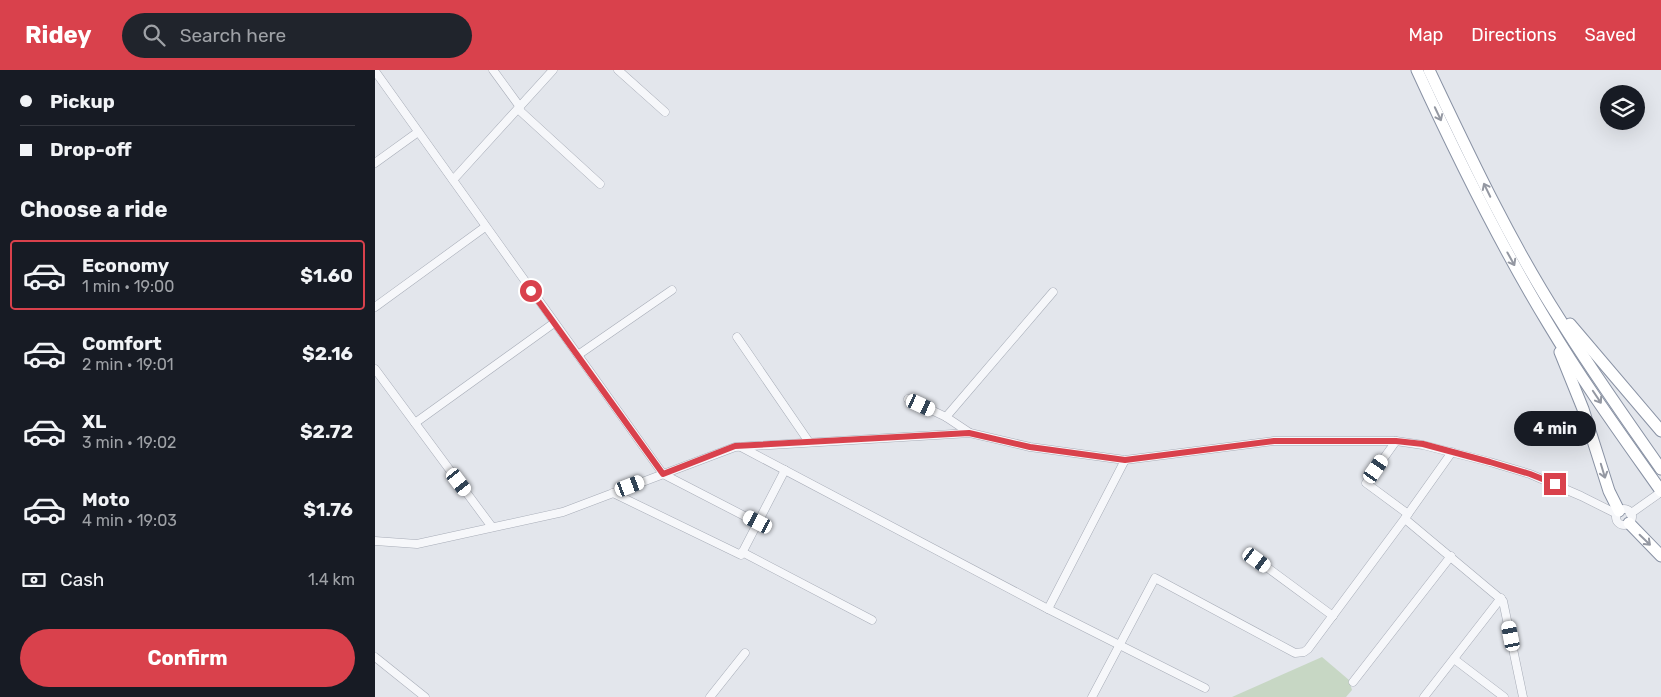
<!DOCTYPE html>
<html lang="en">
<head>
<meta charset="utf-8">
<style>
	body { margin:0; font-family:Rubik,sans-serif; background:#20242c; color:#f1f3f6; height:100vh; display:flex; flex-direction:column; font-size:19px; white-space:nowrap }
	* { box-sizing:border-box; margin:0 }
	p { font-size:16px; color:#9ea1a6 }
	.icon { flex:none; width:28px; height:28px; fill:none; stroke:currentColor; stroke-width:2; stroke-linecap:round; stroke-linejoin:round }
	.map { position:relative; flex:1; overflow:hidden }
	.panel { display:flex; flex-direction:column; background:#171b24; width:375px }
	.panel>* { flex:none }
	.hud { display:grid; align-content:center; height:110px; padding:0 20px; background:#171b24 }
	.buttons { position:absolute; left:1225px; top:15px; display:grid; gap:10px }
	.buttons a { display:grid; place-items:center; width:45px; height:45px; border-radius:50%; background:#171b24; box-shadow:0 5px 20px #0002; font-size:25px }
	.end { position:absolute; width:22px; height:22px; margin:-11px; border:6px solid #d9414c; background:#fff; box-shadow:0 0 0 2px #fff }
	.from { border-radius:50% }
	.bubble { position:absolute; height:35px; border-radius:18px; background:#171b24; box-shadow:0 5px 20px #0002; font-size:16px; font-weight:700; line-height:35px; text-align:center }
	.car { position:absolute; width:15px; height:30px; margin:-15px -8px; border-radius:6px; box-shadow:0 0 4px 1px #0007; background:linear-gradient(#fff 24%,#345 0 40%,#fff 0 76%,#345 0 86%,#fff 0) }
	.hud b { display:flex; align-items:center; gap:18px; height:48px; font-size:19px }
	.hud b+b { border-top:1px solid #363941 }
	.hud i { width:12px; height:12px; background:#f1f3f6 }
	ul { padding:0; list-style:none }
	li { display:flex; align-items:center; gap:15px; height:70px; margin:0 10px 8px; padding:0 10px; border:2px solid transparent; border-radius:5px }
	li div { flex:1 }
	li b { display:block; font-size:19px }
	li em { font-style:normal; font-weight:700 }
	li.selected { border-color:#d9414c }
	li>.icon { width:45px; height:45px; stroke-width:1.5 }
	h2 { padding:0 20px; font-size:22px; line-height:60px }
	.pay { display:flex; align-items:center; gap:12px; height:55px; padding:0 20px; font-size:19px }
	.pay p { margin-inline-start:auto }
	.cta { display:flex; gap:10px; margin-top:auto; padding:10px 20px }
	.cta a { flex:1; height:58px; border-radius:30px; background:#d9414c; color:#fff; font-size:20px; font-weight:700; line-height:58px; text-align:center }
	header { display:flex; align-items:center; gap:30px; box-sizing:border-box; height:70px; padding:0 25px; background:#d9414c; color:#fff }
	header strong { font-size:24px }
	nav { display:flex; gap:28px; margin-inline-start:auto; font-size:18px }
	.search { width:350px; height:45px; background:#20242c; display:flex; align-items:center; gap:12px; box-sizing:border-box; padding:0 18px; border-radius:28px; color:#9ea1a6; font-size:19px }
	main { display:flex; flex:1; min-height:0 }
	.map>svg:first-child { display:block }
</style>
</head>
<body>
<header>
<strong>Ridey</strong>
<div class="search"><svg class="icon" aria-label="search" viewBox="0 0 24 24"><circle cx="10" cy="10" r="6"/><path d="M15 15l6 6"/></svg>Search here</div>
<nav><a>Map</a><a>Directions</a><a>Saved</a></nav>
</header>
<main>
<section class="panel">
<div class="hud">
<b><i class="from"></i>Pickup</b>
<b><i></i>Drop-off</b>
</div>
<h2>Choose a ride</h2>
<ul>
<li class="selected"><svg class="icon" aria-label="car" viewBox="0 0 24 24"><path d="M5 17H2v-5l4-1 3-4h7l3 4 3 1v5h-3M9 17h6M6 11h13"/><circle cx="7" cy="17" r="2"/><circle cx="17" cy="17" r="2"/></svg><div><b>Economy</b><p>1 min · 19:00</p></div><em>$1.60</em></li>
<li><svg class="icon" aria-label="car" viewBox="0 0 24 24"><path d="M5 17H2v-5l4-1 3-4h7l3 4 3 1v5h-3M9 17h6M6 11h13"/><circle cx="7" cy="17" r="2"/><circle cx="17" cy="17" r="2"/></svg><div><b>Comfort</b><p>2 min · 19:01</p></div><em>$2.16</em></li>
<li><svg class="icon" aria-label="car" viewBox="0 0 24 24"><path d="M5 17H2v-5l4-1 3-4h7l3 4 3 1v5h-3M9 17h6M6 11h13"/><circle cx="7" cy="17" r="2"/><circle cx="17" cy="17" r="2"/></svg><div><b>XL</b><p>3 min · 19:02</p></div><em>$2.72</em></li>
<li><svg class="icon" aria-label="car" viewBox="0 0 24 24"><path d="M5 17H2v-5l4-1 3-4h7l3 4 3 1v5h-3M9 17h6M6 11h13"/><circle cx="7" cy="17" r="2"/><circle cx="17" cy="17" r="2"/></svg><div><b>Moto</b><p>4 min · 19:03</p></div><em>$1.76</em></li>
</ul>
<div class="pay"><svg class="icon" aria-label="cash" viewBox="0 0 24 24"><path d="M3 7h18v10H3z"/><circle cx="12" cy="12" r="2"/></svg>Cash<p>1.4 km</p></div>
<div class="cta"><a>Confirm</a></div>
</section>
<div class="map">
<svg width="1286" height="627" viewBox="0 0 1286 627">
	<rect width="100%" height="100%" fill="#e3e6ec"/>
	<path fill="#c7d7c4" d="M 947,587 L 974,610 L 977,620 L 971,627 L 857,627 Z"/>
	<g fill="none" stroke-linecap="round" stroke-linejoin="round">
		<defs>
			<g id="minor">
				<path d="M 118,0 L 145,37"/>
				<path d="M 243,0 L 290,42"/>
				<path d="M 0,1 L 288,404 L 383,453"/>
				<path d="M 143,39 L 225,114"/>
				<path d="M 0,93 L 43,62"/>
				<path d="M 78,110 L 178,0"/>
				<path d="M 0,237 L 110,157"/>
				<path d="M 362,267 L 434,372"/>
				<path d="M 203,285 L 297,220"/>
				<path d="M 0,299 L 117,457"/>
				<path d="M 533,329 L 571,347 L 595,363"/>
				<path d="M 571,347 L 678,222"/>
				<path d="M 40,353 L 179,253"/>
				<path d="M 1021,371 L 991,413 L 1033,444"/>
				<path d="M 366,377 L 673,539 L 830,618"/>
				<path d="M 238,423 L 366,485 L 410,400"/>
				<circle cx="1249" cy="447" r="8"/>
				<path d="M 1255,444 L 1286,422"/>
				<path d="M 1030,449 L 1128,531 L 1148,627"/>
				<path d="M 0,471 L 42,474 L 188,442 L 360,377 L 595,363 L 655,377 L 750,390 L 899,371 L 1021,371 L 1048,375 L 1115,392 L 1155,404 L 1206,426 L 1242,444"/>
				<path d="M 367,482 L 497,550"/>
				<path d="M 882,490 L 958,546"/>
				<path d="M 673,539 L 750,390"/>
				<path d="M 0,587 L 50,627"/>
				<path d="M 1079,589 L 1129,627"/>
				<path d="M 978,612 L 1076,486"/>
				<path d="M 335,627 L 370,583"/>
				<path d="M 717,627 L 780,508 L 920,583 L 929,582 L 933,579 L 1028,451 L 1077,382"/>
				<path d="M 1049,627 L 1126,528"/>
			</g>
			<g id="highway">
				<path d="M 1042,0 C 1082,87 1124,173 1174,255 C 1208,312 1248,367 1286,421"/>
				<path d="M 1054,0 C 1094,84 1134,170 1184,248 C 1216,300 1251,349 1286,399"/>
				<path d="M 1195,254 L 1286,361"/>
				<path d="M 1185,282 L 1208,339 L 1234,421 L 1244,441"/>
				<path d="M 1254,453 L 1286,486"/>
			</g>
		</defs>
		<use href="#minor" stroke="#a7acb7" stroke-width="9"/>
		<use href="#highway" stroke="#8992a4" stroke-width="13"/>
		<use href="#minor" stroke="#f6f7fa" stroke-width="8"/>
		<use href="#highway" stroke="#fff" stroke-width="11"/>
	</g>
	<defs><path id="oneway-shaft" d="M-6 0H5M1.5-3L5.5 0L1.5 3" fill="none" stroke-width="1.6" stroke-linecap="round" stroke-linejoin="round" transform="scale(1.25)"/></defs>
	<g stroke="#9498a2">
		<use href="#oneway-shaft" transform="translate(1063 44) rotate(65)"/>
		<use href="#oneway-shaft" transform="translate(1112 120) rotate(-116)"/>
		<use href="#oneway-shaft" transform="translate(1136 189) rotate(61)"/>
		<use href="#oneway-shaft" transform="translate(1222 327) rotate(56)"/>
		<use href="#oneway-shaft" transform="translate(1228 401) rotate(73)"/>
		<use href="#oneway-shaft" transform="translate(1270 470) rotate(44)"/>
	</g>
	<g fill="none" stroke-linecap="round" stroke-linejoin="round">
		<path stroke="#d9414c" stroke-width="6" d="M 156,221 L 288,404 L 360,376 L 594,363 L 655,377 L 750,390 L 899,371 L 1021,371 L 1048,374 L 1115,392 L 1155,404 L 1180,414"/>
	</g>
</svg>
<div class="buttons">
<a><svg class="icon" aria-label="layers" viewBox="0 0 24 24"><path d="M12 4l9 5-9 5-9-5zM3 14l9 5 9-5"/></svg></a>
</div>
<i class="end from" style="left:156px;top:221px"></i>
<i class="end" style="left:1180px;top:414px"></i>
<div class="bubble" style="left:1139px;top:341px;width:82px">4 min</div>
<i class="car" style="left:546px;top:335px;rotate:115deg"></i>
<i class="car" style="left:1001px;top:399px;rotate:35deg"></i>
<i class="car" style="left:84px;top:412px;rotate:143deg"></i>
<i class="car" style="left:255px;top:416px;rotate:69deg"></i>
<i class="car" style="left:383px;top:452px;rotate:297deg"></i>
<i class="car" style="left:882px;top:490px;rotate:126deg"></i>
<i class="car" style="left:1136px;top:566px;rotate:349deg"></i>
</div>
</main>
</body>
</html>
